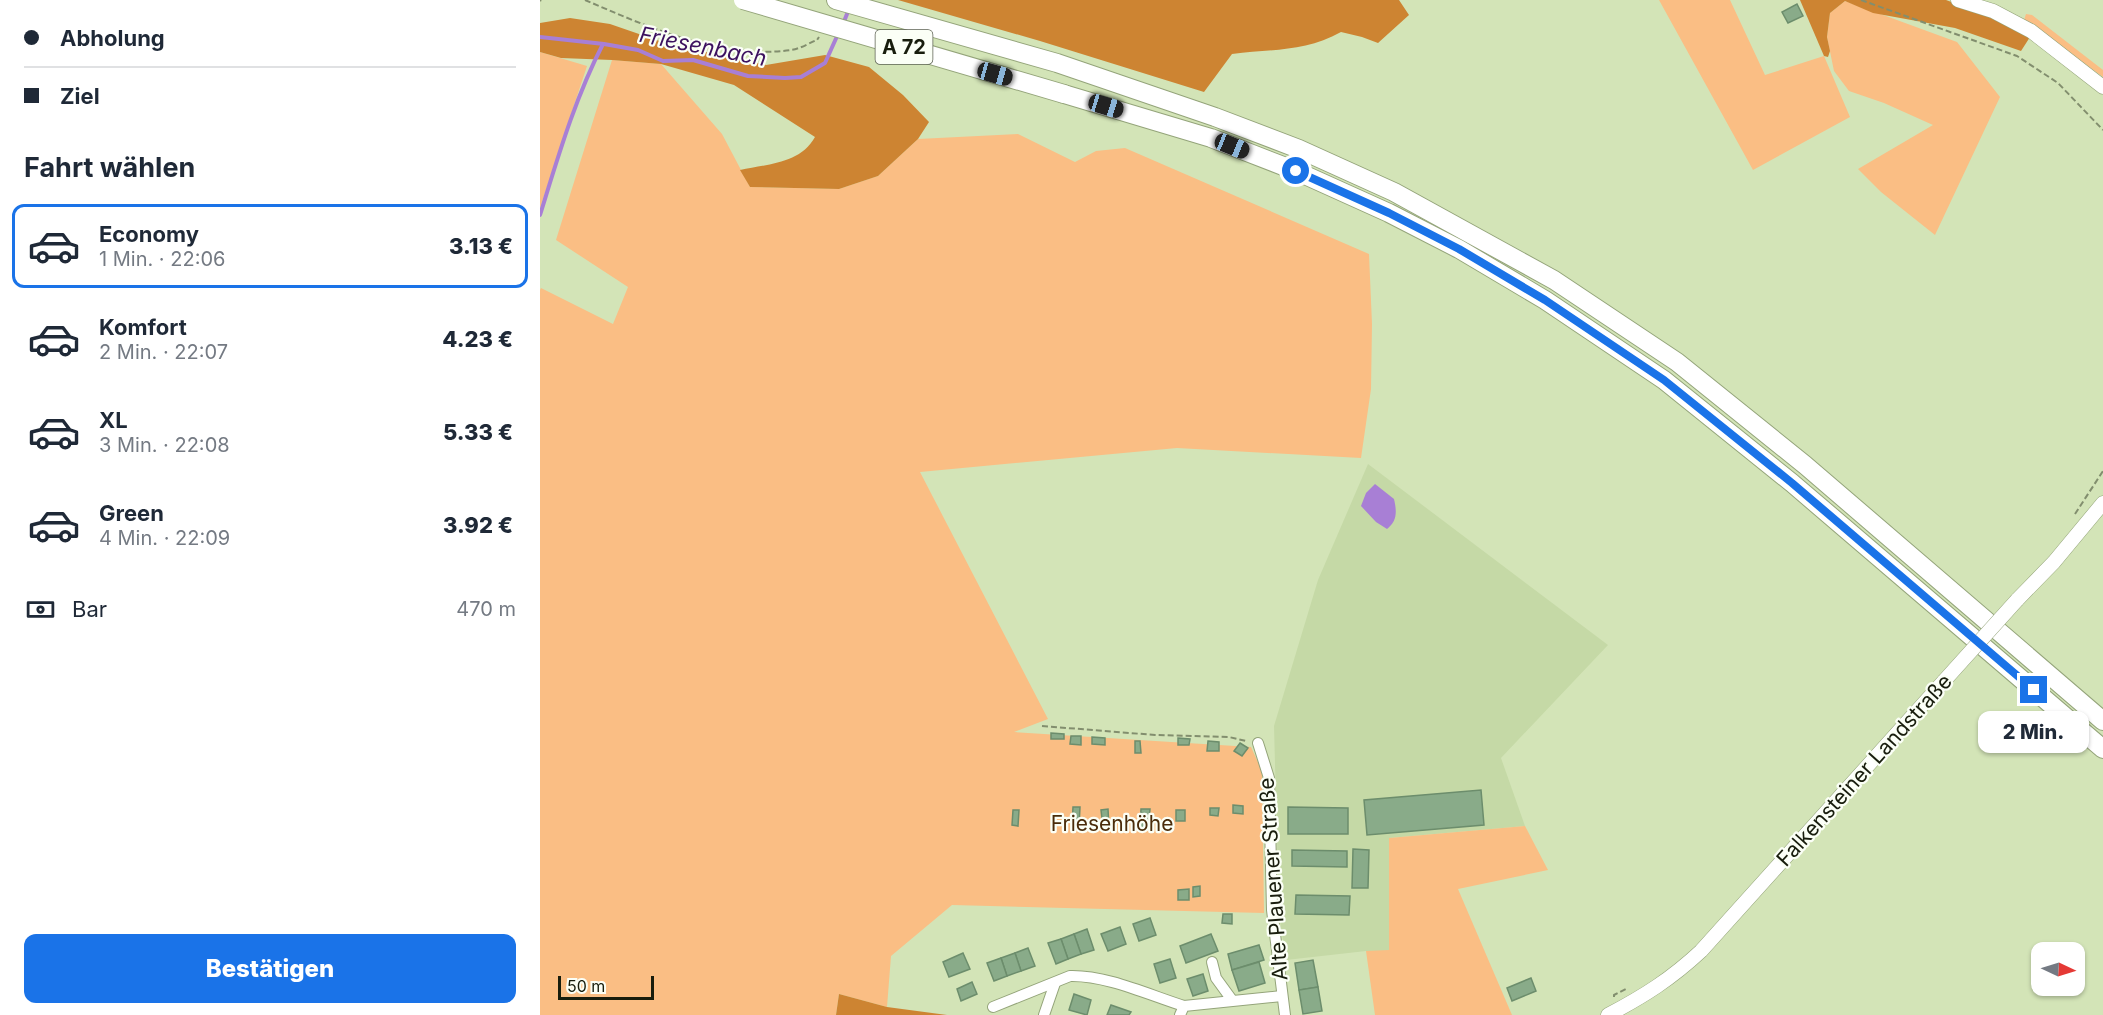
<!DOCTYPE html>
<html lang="de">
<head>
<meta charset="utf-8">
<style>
	body { margin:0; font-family:Inter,sans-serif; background:#f6f6f7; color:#1f2937; height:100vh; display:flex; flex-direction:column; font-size:22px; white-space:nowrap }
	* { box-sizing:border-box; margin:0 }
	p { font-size:20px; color:#747a83 }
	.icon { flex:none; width:33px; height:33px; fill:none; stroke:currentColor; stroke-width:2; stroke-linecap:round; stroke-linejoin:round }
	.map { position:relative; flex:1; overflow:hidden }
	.drawer { display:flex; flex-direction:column; background:#fff; width:540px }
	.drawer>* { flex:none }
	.top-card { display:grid; align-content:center; height:132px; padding:0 24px; background:#fff }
	.needle { width:39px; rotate:94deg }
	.controls { position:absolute; left:1491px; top:942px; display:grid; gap:12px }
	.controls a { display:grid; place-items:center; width:54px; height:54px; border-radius:12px; background:#fff; box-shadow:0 2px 4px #0004; font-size:30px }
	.scale { position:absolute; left:18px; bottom:15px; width:96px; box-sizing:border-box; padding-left:6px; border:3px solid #181d0d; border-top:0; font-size:16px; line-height:21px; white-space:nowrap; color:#181d0d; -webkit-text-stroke:4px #fbfff6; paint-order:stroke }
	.end { position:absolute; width:27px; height:27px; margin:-14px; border:8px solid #1a73e8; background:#fff; box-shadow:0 0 0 3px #fff }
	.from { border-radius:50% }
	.bubble { position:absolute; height:42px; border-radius:12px; background:#fff; box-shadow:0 2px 4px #0004; font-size:20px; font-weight:800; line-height:42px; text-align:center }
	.car { position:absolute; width:18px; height:36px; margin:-18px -9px; border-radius:8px; box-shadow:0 0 4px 2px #0007; background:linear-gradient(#222 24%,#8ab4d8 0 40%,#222 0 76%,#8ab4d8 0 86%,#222 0) }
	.top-card b { display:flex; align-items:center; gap:21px; height:57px; font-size:22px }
	.top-card b+b { border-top:2px solid #e0e1e3 }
	.top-card i { width:15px; height:15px; background:#1f2937 }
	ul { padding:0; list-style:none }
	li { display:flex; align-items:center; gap:18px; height:84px; margin:0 12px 9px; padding:0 12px; border:3px solid transparent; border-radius:12px }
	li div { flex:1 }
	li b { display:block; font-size:22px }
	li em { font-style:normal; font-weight:800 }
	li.current { border-color:#1a73e8 }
	li>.icon { width:54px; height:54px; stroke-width:1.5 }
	h2 { padding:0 24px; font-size:27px; line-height:72px }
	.pay { display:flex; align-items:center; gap:15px; height:66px; padding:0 24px; font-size:22px }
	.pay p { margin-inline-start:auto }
	.primary-button { display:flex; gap:12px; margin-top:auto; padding:12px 24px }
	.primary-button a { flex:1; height:69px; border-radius:12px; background:#1a73e8; color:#fff; font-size:24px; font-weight:800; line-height:69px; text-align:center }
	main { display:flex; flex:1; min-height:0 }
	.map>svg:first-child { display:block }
</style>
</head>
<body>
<main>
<section class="drawer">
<div class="top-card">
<b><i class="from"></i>Abholung</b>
<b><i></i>Ziel</b>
</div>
<h2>Fahrt wählen</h2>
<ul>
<li class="current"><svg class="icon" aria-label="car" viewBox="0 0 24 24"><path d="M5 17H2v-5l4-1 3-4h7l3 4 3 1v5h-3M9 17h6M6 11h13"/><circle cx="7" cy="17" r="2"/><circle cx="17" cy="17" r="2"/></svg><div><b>Economy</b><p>1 Min. · 22:06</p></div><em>3.13 €</em></li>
<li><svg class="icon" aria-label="car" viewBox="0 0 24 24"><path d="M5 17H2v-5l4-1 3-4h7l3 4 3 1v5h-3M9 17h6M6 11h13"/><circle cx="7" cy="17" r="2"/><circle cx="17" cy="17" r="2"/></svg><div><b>Komfort</b><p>2 Min. · 22:07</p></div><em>4.23 €</em></li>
<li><svg class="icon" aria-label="car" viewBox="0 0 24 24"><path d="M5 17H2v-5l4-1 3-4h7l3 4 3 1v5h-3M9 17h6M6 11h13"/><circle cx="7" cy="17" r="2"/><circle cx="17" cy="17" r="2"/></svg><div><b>XL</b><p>3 Min. · 22:08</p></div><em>5.33 €</em></li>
<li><svg class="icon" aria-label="car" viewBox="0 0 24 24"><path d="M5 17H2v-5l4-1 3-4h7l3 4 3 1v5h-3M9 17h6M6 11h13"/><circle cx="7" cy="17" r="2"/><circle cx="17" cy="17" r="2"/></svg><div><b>Green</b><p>4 Min. · 22:09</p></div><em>3.92 €</em></li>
</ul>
<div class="pay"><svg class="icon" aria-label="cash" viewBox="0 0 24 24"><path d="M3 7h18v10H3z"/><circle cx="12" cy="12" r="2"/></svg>Bar<p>470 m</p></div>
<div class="primary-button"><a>Bestätigen</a></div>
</section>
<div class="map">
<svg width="1563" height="1015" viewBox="0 0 1563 1015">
	<rect width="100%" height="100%" fill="#d3e4b7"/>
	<path fill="#c5d9a6" d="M 828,464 L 1068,645 L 961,758 L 985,826 L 849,838 L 849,951 L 826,951 L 746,960 L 739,914 L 734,726 L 778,580 Z"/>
	<g fill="#fabe84">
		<path d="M 1119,0 L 1190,0 L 1225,75 L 1284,56 L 1310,117 L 1213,170 Z"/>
		<path d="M 1305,1 L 1417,42 L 1460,97 L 1395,235 L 1341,192 L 1318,169 L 1393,125 L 1344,103 L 1309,91 L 1294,71 L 1287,37 L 1290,13 Z"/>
		<path d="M 1486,14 L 1492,15 L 1563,70 L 1563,77 L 1484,20 Z"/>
		<path d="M 0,52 L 47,66 L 0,208 Z"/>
		<path d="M 72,60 L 121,64 L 182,134 L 210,187 L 299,189 L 338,176 L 378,139 L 478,134 L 535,162 L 556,151 L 585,148 L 829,254 L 832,324 L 831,389 L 821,458 L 637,448 L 380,472 L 508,719 L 474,732 L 711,747 L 722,771 L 724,913 L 412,905 L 351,956 L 347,1007 L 299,994 L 296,1015 L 0,1015 L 0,290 L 1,288 L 73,324 L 88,287 L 16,240 Z"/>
		<path d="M 985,826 L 1008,870 L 918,889 L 972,1015 L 835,1015 L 826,951 L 849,950 L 849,838 Z"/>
	</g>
	<g fill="#cd8432">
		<path d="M 358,0 L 859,0 L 869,15 L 838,43 L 822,37 L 801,32 C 765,52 731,49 692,54 L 664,92 L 500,41 Z"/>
		<path d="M 1260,0 L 1406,0 L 1476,26 L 1490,37 L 1481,51 L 1415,28 L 1333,13 L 1305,1 L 1290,13 L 1287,37 L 1290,51 L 1288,57 L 1284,56 Z"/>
		<path d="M 30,18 L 70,24 L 128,44 L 226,65 L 285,55 L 329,67 L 363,95 L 389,122 L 378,139 L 338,176 L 299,189 L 210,187 L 200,170 C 227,164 260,164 275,137 L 194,85 L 121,64 L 72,60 L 21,58 L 0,52 L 0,23 Z"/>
		<path d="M 299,994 L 347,1007 L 407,1015 L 296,1015 Z"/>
	</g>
	<path fill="#a87fd5" d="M 835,484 L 854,499 C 857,512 857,521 847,529 L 836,522 L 821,506 L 826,493 Z"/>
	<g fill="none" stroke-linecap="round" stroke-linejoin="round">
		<g stroke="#a87fd5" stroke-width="4">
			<path d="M 303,24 L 309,9"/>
			<path d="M 0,37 L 64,44 L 98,50 L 123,61 L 153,60 L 208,76 L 245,78 L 261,77 L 285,63 L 298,34"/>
			<path d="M 0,215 C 18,157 35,98 63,44"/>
		</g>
	</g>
	<g fill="#89ab89" stroke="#6c8d6c" stroke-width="1.5">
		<path d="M 1257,4 L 1263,16 L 1248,23 L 1242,12 Z"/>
		<path d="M 511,733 L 524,734 L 524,739 L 511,739 Z"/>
		<path d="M 531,736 L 541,736 L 541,745 L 530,744 Z"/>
		<path d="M 552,737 L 565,738 L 565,745 L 552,744 Z"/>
		<path d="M 638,738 L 650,739 L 649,745 L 638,745 Z"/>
		<path d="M 595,741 L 600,741 L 601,753 L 595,753 Z"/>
		<path d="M 668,741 L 679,742 L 679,751 L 667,751 Z"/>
		<path d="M 700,743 L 708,748 L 702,756 L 694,751 Z"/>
		<path d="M 941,790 L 944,825 L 827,835 L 824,800 Z"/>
		<path d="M 693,805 L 703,806 L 703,814 L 693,813 Z"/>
		<path d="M 533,807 L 540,807 L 539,827 L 532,826 Z"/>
		<path d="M 748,807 L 808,808 L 808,834 L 748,834 Z"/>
		<path d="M 670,808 L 679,808 L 678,816 L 670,815 Z"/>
		<path d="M 568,809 L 569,827 L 563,827 L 561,810 Z"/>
		<path d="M 601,809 L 610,809 L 609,820 L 607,820 L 606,829 L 600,829 Z"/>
		<path d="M 473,810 L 479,810 L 478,826 L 472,825 Z"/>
		<rect x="636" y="810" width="9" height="11"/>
		<path d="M 813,849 L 829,850 L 828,888 L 812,888 Z"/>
		<path d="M 752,850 L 807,851 L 807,867 L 752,866 Z"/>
		<path d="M 660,886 L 660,896 L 653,897 L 653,887 Z"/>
		<path d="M 649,889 L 649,900 L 638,900 L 638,890 Z"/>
		<path d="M 756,895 L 810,896 L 809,915 L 755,914 Z"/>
		<path d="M 683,914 L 692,914 L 692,924 L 682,923 Z"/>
		<path d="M 610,918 L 616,935 L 599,941 L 593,924 Z"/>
		<path d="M 580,927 L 586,944 L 568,951 L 561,934 Z"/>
		<path d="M 547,929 L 554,950 L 541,954 L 534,934 Z"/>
		<path d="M 534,934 L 541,954 L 528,959 L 521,939 Z"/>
		<path d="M 671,934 L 678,951 L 646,963 L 640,946 Z"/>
		<path d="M 521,939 L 528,959 L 516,964 L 508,943 Z"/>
		<path d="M 719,945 L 724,960 L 692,970 L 688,954 Z"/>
		<path d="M 488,948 L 495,966 L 481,971 L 475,953 Z"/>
		<path d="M 423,953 L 430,969 L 409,977 L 403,962 Z"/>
		<path d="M 475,953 L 481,971 L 467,976 L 461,958 Z"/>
		<path d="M 461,958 L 467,976 L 454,981 L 447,963 Z"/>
		<path d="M 630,959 L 636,978 L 620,983 L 614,964 Z"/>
		<path d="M 773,960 L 778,987 L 759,990 L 755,963 Z"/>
		<path d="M 719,962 L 725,983 L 699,991 L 692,970 Z"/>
		<path d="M 663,974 L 668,991 L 653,996 L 647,979 Z"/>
		<path d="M 991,978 L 996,991 L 972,1001 L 967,988 Z"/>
		<path d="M 432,982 L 437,994 L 421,1001 L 417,989 Z"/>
		<path d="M 778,987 L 782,1011 L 763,1014 L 759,990 Z"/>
		<path d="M 534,994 L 551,1000 L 547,1015 L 529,1010 Z"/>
		<path d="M 571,1005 L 591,1012 L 589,1015 L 567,1015 Z"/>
	</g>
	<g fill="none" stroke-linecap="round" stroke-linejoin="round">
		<defs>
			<g id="street">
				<path d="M 718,743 L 729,778 L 732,910 L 745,1015"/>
				<path d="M 672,962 L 676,978 L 692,1000"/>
				<path d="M 453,1007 L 530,976 C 566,975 609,995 644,1006"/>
				<path d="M 504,1015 L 515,983"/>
				<path d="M 640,1015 L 644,1006 L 742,996"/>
			</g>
			<g id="secondary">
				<path d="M 1418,0 L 1453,11 L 1491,31 L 1563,87"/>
				<path d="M 1477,600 L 1514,562 L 1563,503"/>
				<path d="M 1068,1015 C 1104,996 1131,979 1161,951 L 1404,681"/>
			</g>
			<g id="highway">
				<path d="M 296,0 L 517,63 L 675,117 L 759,149 L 854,192 L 1014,280 L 1137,362 L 1265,465 L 1563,721"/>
				<path d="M 524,94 L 671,138 L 756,171 L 849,213 L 919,249 L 1005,300 L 1124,380 L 1252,483 L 1563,749"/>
			</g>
		</defs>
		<use href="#street" stroke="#94a47a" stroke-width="12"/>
		<use href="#secondary" stroke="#94a47a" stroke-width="15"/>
		<use href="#highway" stroke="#94a47a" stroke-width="20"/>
		<g stroke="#828e6e" stroke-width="2" stroke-dasharray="6 3" stroke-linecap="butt">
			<path d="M 45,0 C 108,27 181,60 251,50 C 260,49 269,43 277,40 L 279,37"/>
			<path d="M 1321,0 L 1477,56 L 1518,83 L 1563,130"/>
			<path d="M 0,1 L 1,0"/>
			<path d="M 1535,514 L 1563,471"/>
			<path d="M 502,726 L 615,735 L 689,737 L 706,741"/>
			<path d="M 1074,997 L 1074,995 L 1088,988"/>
		</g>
		<use href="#street" stroke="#fff" stroke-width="10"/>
		<use href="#secondary" stroke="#fff" stroke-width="14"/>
		<use href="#highway" stroke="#fff" stroke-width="18"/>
		<defs>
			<path id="secondary-bridge" d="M 1404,681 L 1477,600"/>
			<path id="highway-bridge" d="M 203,0 L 524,94"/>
		</defs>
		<use href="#secondary-bridge" stroke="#94a47a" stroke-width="15" stroke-linecap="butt"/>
		<use href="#highway-bridge" stroke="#94a47a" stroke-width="20" stroke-linecap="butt"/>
		<use href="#secondary-bridge" stroke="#fff" stroke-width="14"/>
		<use href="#highway-bridge" stroke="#fff" stroke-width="18"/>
	</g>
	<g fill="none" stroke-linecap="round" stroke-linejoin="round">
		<path stroke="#1a73e8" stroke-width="8" d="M 756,171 L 849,213 L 919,249 L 1005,300 L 1124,380 L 1252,483 L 1494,690"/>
	</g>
	<g text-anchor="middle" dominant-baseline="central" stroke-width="4.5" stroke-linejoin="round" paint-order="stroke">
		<rect fill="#fbfff6" stroke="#5c6153" stroke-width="1.5" x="335.5" y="30" width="57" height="34" rx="4.5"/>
		<g font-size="20" font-weight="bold" fill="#181d0d">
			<text x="364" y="47">A 72</text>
		</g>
		<g font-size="21" fill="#181d0d" stroke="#fbfff6">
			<text transform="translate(1324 770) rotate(-48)">Falkensteiner Landstraße</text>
			<text transform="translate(733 879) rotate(-94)">Alte Plauener Straße</text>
		</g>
		<g font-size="21" fill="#4a2c0a" stroke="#fbfff6">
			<text x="572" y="823">Friesenhöhe</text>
		</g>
		<g font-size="22" font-style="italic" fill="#3c115f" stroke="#fbfff6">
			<text transform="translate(163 46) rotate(11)">Friesenbach</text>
		</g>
	</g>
</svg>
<div class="controls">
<a><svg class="needle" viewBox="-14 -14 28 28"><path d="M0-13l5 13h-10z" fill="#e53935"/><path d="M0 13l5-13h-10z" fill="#747a83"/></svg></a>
</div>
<div class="scale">50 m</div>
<i class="end from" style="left:756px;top:171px"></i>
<i class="end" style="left:1494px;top:690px"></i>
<div class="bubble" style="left:1438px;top:711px;width:111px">2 Min.</div>
<i class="car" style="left:455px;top:74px;rotate:106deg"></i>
<i class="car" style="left:566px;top:106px;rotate:107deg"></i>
<i class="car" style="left:692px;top:146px;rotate:112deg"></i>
</div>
</main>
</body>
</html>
